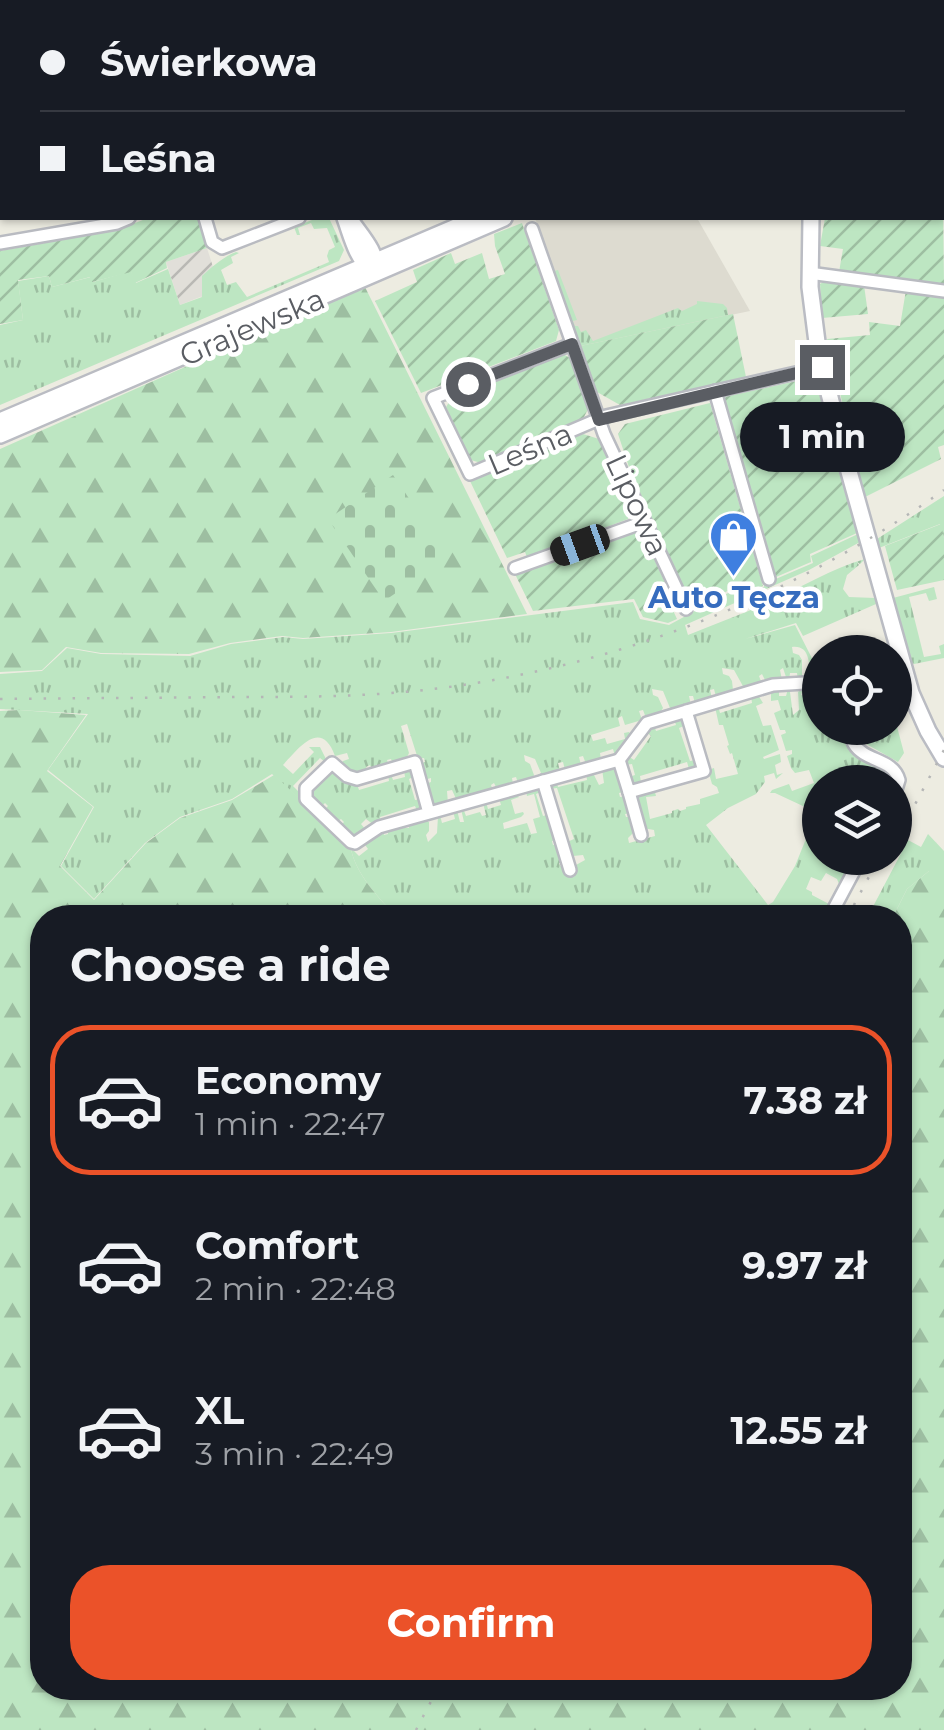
<!DOCTYPE html>
<html lang="en">
<head>
<meta charset="utf-8">
<style>
	body { margin:0; font-family:Montserrat,sans-serif; background:#242831; color:#f1f3f6; height:100vh; display:flex; flex-direction:column; font-size:38px; white-space:nowrap }
	* { box-sizing:border-box; margin:0 }
	p { font-size:32px; color:#9ea1a6 }
	.icon { flex:none; width:55px; height:55px; fill:none; stroke:currentColor; stroke-width:2; stroke-linecap:round; stroke-linejoin:round }
	.map { position:relative; flex:1; overflow:hidden }
	.details { position:absolute; left:30px; top:905px; width:882px; height:795px; display:flex; flex-direction:column; background:#171b24; border-radius:40px; box-shadow:0 2px 8px #0004 }
	.details>* { flex:none }
	.top-card { position:absolute; left:0px; top:0px; width:945px; height:220px; box-shadow:0 2px 8px #0004; display:grid; align-content:center; height:220px; padding:0 40px; background:#171b24 }
	.controls { position:absolute; left:802px; top:635px; display:grid; gap:20px }
	.controls a { display:grid; place-items:center; width:110px; height:110px; border-radius:50%; background:#171b24; box-shadow:0 2px 8px #0004; font-size:50px }
	.end { position:absolute; width:45px; height:45px; margin:-22px; border:12px solid #5a5d63; background:#fff; box-shadow:0 0 0 5px #fff }
	.from { border-radius:50% }
	.bubble { position:absolute; height:70px; border-radius:35px; background:#171b24; box-shadow:0 2px 8px #0004; font-size:32px; font-weight:700; line-height:70px; text-align:center }
	.car { position:absolute; width:30px; height:60px; margin:-30px -15px; border-radius:12px; box-shadow:0 0 8px 2px #0007; background:linear-gradient(#222 24%,#8ab4d8 0 40%,#222 0 76%,#8ab4d8 0 86%,#222 0) }
	.top-card b { display:flex; align-items:center; gap:35px; height:95px; font-size:38px }
	.top-card b+b { border-top:2px solid #363941 }
	.top-card i { width:25px; height:25px; background:#f1f3f6 }
	ul { padding:0; list-style:none }
	li { display:flex; align-items:center; gap:30px; height:150px; margin:0 20px 15px; padding:0 20px; border:5px solid transparent; border-radius:40px }
	li div { flex:1 }
	li b { display:block; font-size:38px }
	li em { font-style:normal; font-weight:700 }
	li.active { border-color:#eb5229 }
	li>.icon { width:90px; height:90px; stroke-width:1.5 }
	h2 { padding:0 40px; font-size:45px; line-height:120px }
	.action { display:flex; gap:20px; margin-top:auto; padding:20px 40px }
	.action a { flex:1; height:115px; border-radius:40px; background:#eb5229; color:#fff; font-size:40px; font-weight:700; line-height:115px; text-align:center }
	.map>svg:first-child { display:block }
</style>
</head>
<body>
<div class="map">
<svg width="944" height="1730" viewBox="0 0 944 1730">
	<defs>
		<pattern id="industrial-furrows" width="10" height="10" patternUnits="userSpaceOnUse" patternTransform="scale(2.5)"><rect width="10" height="10" fill="#e1dfd9"/><path d="M-1 1l2-2M0 10L10 0M9 11l2-2" fill="none" stroke="#b9b8b4"/></pattern>
		<pattern id="grass-tufts" width="24" height="20" patternUnits="userSpaceOnUse" patternTransform="scale(2.5)"><rect width="24" height="20" fill="#bde6c2"/><path d="M3 7l-1-3M5 7V3M7 7l1-3M15 17l-1-3M17 17v-4M19 17l1-3" fill="none" stroke="#9dbea1"/></pattern>
		<pattern id="forest-firs" width="22" height="20" patternUnits="userSpaceOnUse" patternTransform="scale(2.5)"><rect width="22" height="20" fill="#bde6c2"/><path d="M5 1l3.5 6h-7zM16 11l3.5 6h-7z" fill="#9dbea1"/></pattern>
		<pattern id="cemetery-stones" width="16" height="16" patternUnits="userSpaceOnUse" patternTransform="scale(2.5)"><rect width="16" height="16" fill="#bde6c2"/><path d="M2 7V4a2 2 0 0 1 4 0v3zM10 15v-3a2 2 0 0 1 4 0v3z" fill="#9dbea1"/></pattern>
		<pattern id="garden-furrows" width="10" height="10" patternUnits="userSpaceOnUse" patternTransform="scale(2.5)"><rect width="10" height="10" fill="#bde6c2"/><path d="M-1 1l2-2M0 10L10 0M9 11l2-2" fill="none" stroke="#9dbea1"/></pattern>
	</defs>
	<rect width="100%" height="100%" fill="#edece1"/>
	<path fill="url(#industrial-furrows)" d="M 207,248 L 220,289 L 180,305 L 166,262 Z"/>
	<path fill="#dddbd0" d="M 535,218 L 697,218 L 750,311 L 580,346 Z"/>
	<g fill="url(#grass-tufts)">
		<path d="M 317,218 L 329,218 L 344,250 L 339,261 L 0,405 L 0,325 L 23,320 L 18,281 L 49,276 L 52,287 L 91,277 L 93,282 L 131,271 L 136,283 L 168,269 L 180,305 L 202,297 L 202,276 C 213,266 223,257 236,252 L 239,253 L 231,257 L 233,263 L 221,270 L 227,285 L 236,282 L 247,297 L 329,262 L 327,256 L 329,250 L 335,247 L 327,228 L 314,229 L 311,223 L 298,228 L 300,235 L 297,235 L 294,227 Z"/>
		<path d="M 558,270 L 577,320 L 573,321 L 575,326 L 578,326 L 581,332 L 586,330 L 593,341 L 678,308 L 682,311 L 697,304 L 697,301 L 723,304 L 727,308 L 728,315 L 580,346 L 554,271 Z"/>
		<path d="M 944,496 L 944,538 L 940,524 L 879,548 L 877,539 Z"/>
		<path d="M 858,534 L 860,542 L 809,570 L 685,625 L 688,635 C 715,624 742,614 770,602 C 801,587 831,569 865,559 L 860,564 L 857,562 L 859,565 L 847,575 L 843,589 L 849,597 L 875,598 L 876,604 L 803,636 L 796,623 L 745,639 L 795,625 L 818,670 L 820,670 L 820,676 L 810,677 C 809,663 810,645 792,647 L 793,653 L 799,655 L 802,660 L 802,676 L 798,680 L 797,673 L 790,673 L 789,680 L 787,680 L 783,668 L 780,670 L 782,680 L 766,682 L 762,674 L 759,676 L 762,684 L 744,688 L 734,670 L 722,668 L 723,674 L 729,676 L 732,681 L 733,690 L 716,697 L 714,689 L 710,690 L 712,698 L 695,703 L 693,696 L 689,696 L 691,705 L 674,710 L 670,708 L 663,691 L 652,689 L 653,695 L 658,697 L 663,708 L 659,714 L 646,718 L 643,710 L 639,711 L 642,720 L 625,725 L 622,716 L 618,718 L 620,726 L 591,735 L 593,741 L 605,738 L 607,744 L 625,739 L 624,733 L 629,732 L 631,735 L 615,756 L 613,749 L 600,753 L 601,760 L 586,764 L 583,756 L 579,757 L 581,765 L 565,770 L 563,762 L 558,763 L 560,771 L 545,775 L 541,773 L 535,759 L 524,755 L 525,761 L 530,764 L 534,775 L 532,779 L 518,783 L 516,777 L 512,778 L 513,784 L 497,789 L 494,783 L 491,785 L 493,791 L 457,801 L 452,790 L 447,791 L 448,804 L 433,806 L 425,784 L 431,782 L 431,778 L 424,780 L 419,764 L 425,762 L 424,758 L 418,759 L 407,724 L 401,726 L 409,753 L 405,761 L 393,764 L 391,759 L 387,760 L 389,766 L 372,770 L 370,765 L 366,767 L 368,772 L 354,775 L 341,765 L 343,761 L 349,759 L 347,753 L 335,756 C 321,718 299,748 283,765 L 293,774 L 314,752 L 309,747 L 320,747 L 327,761 L 325,762 L 320,758 L 293,786 L 298,791 L 299,796 L 359,856 L 368,849 L 363,842 L 383,830 L 384,835 L 388,834 L 387,829 L 404,824 L 405,828 L 409,828 L 408,823 L 424,819 L 429,822 L 429,831 L 426,835 L 428,842 L 437,833 L 438,816 L 440,815 L 442,823 L 455,819 L 453,811 L 457,810 L 460,822 L 464,822 L 461,809 L 463,808 L 466,816 L 480,812 L 482,816 L 486,815 L 483,803 L 486,802 L 488,809 L 501,805 L 499,798 L 515,793 L 519,797 L 511,800 L 515,814 L 523,812 L 524,814 L 521,817 L 503,823 L 504,829 L 527,823 L 531,834 L 537,833 L 533,819 L 540,817 L 534,794 L 527,796 L 526,791 L 538,787 L 543,791 L 536,794 L 543,816 L 550,814 L 557,840 L 552,841 L 553,845 L 559,844 L 564,861 L 559,863 L 560,866 L 565,865 L 570,878 L 575,876 L 576,865 L 585,860 L 583,855 L 573,856 L 567,842 L 574,839 L 557,788 L 550,789 L 552,782 L 556,780 L 558,787 L 587,780 L 586,773 L 592,771 L 599,785 L 604,783 L 602,769 L 613,766 L 616,768 L 624,792 L 619,793 L 620,797 L 626,796 L 631,813 L 625,814 L 626,817 L 632,817 L 635,831 L 628,838 L 629,843 L 655,836 L 654,830 L 643,828 L 634,800 L 637,794 L 654,788 L 656,796 L 646,797 L 650,819 L 672,813 L 672,811 L 678,809 L 680,811 L 686,809 L 686,807 L 700,804 L 700,799 L 719,793 L 717,787 L 712,784 L 708,770 L 714,768 L 716,779 L 738,774 L 732,753 L 730,754 L 727,746 L 729,745 L 723,725 L 719,725 L 715,707 L 718,706 L 720,713 L 752,703 L 751,696 L 758,695 L 763,703 L 756,706 L 763,726 L 771,725 L 779,750 L 763,757 L 764,759 L 780,754 L 781,762 L 775,765 L 777,775 L 783,773 L 776,779 L 774,773 L 764,776 L 765,782 L 756,794 L 728,808 L 706,825 L 768,905 L 773,902 L 795,866 L 810,829 L 820,826 L 820,858 L 853,858 L 839,884 L 837,879 L 826,873 L 821,881 L 811,877 L 806,889 L 812,892 L 812,895 L 829,904 L 821,917 L 397,917 C 378,897 355,874 350,845 L 272,774 L 232,799 L 180,817 L 145,843 L 94,899 L 61,866 L 94,807 L 48,770 L 88,714 L 0,709 L 0,674 L 42,671 L 67,648 L 101,654 L 190,656 L 231,644 L 283,637 L 303,639 L 391,633 L 633,602 L 640,619 L 669,625 L 730,592 L 748,592 L 764,587 L 764,584 L 813,563 L 811,556 Z"/>
		<path d="M 934,587 L 937,599 L 929,601 L 926,593 L 909,597 L 924,657 L 941,654 L 939,646 L 944,644 L 944,658 L 914,664 L 910,661 L 893,598 Z"/>
		<path d="M 803,688 L 801,695 L 810,698 L 813,692 L 817,693 L 817,702 L 820,703 L 820,728 L 845,728 L 848,742 L 890,771 L 895,782 L 820,782 L 820,814 L 775,793 L 770,793 L 772,790 L 789,784 L 792,791 L 814,783 L 809,770 L 795,773 L 791,768 L 787,756 L 792,754 L 792,750 L 786,751 L 781,735 L 786,733 L 785,730 L 780,730 L 774,713 L 781,710 L 778,700 L 771,701 L 771,691 L 779,689 L 779,696 L 786,696 L 788,689 L 790,692 L 793,715 L 799,710 L 798,692 Z"/>
		<path d="M 683,718 L 686,725 L 679,728 L 690,761 L 696,760 L 695,766 L 689,769 L 687,762 L 640,776 L 641,783 L 633,783 L 629,777 L 635,775 L 632,764 L 625,765 L 628,756 L 634,760 L 651,736 L 646,731 L 654,725 L 656,731 L 676,725 L 674,719 Z"/>
		<path d="M 895,719 L 904,753 L 898,762 L 861,741 L 857,728 L 895,728 Z"/>
		<path d="M 408,768 L 412,770 L 415,776 L 409,779 L 415,800 L 421,799 L 422,810 L 418,813 L 415,806 L 380,817 L 381,823 L 374,825 L 366,819 L 361,824 L 366,830 L 356,839 L 339,827 L 344,822 L 341,819 L 335,823 L 323,811 L 328,806 L 325,803 L 320,808 L 311,799 L 309,792 L 327,772 L 333,770 L 357,784 L 359,790 L 389,781 L 388,775 L 391,774 L 393,780 L 405,777 L 404,770 Z"/>
		<path d="M 928,834 L 944,851 L 944,871 L 929,871 L 907,889 L 893,917 L 867,918 L 908,840 L 921,847 Z"/>
	</g>
	<g fill="url(#forest-firs)">
		<path d="M 365,287 L 527,614 L 391,632 L 303,638 L 282,636 L 230,643 L 189,654 L 101,653 L 66,647 L 42,670 L 0,672 L 0,449 Z"/>
		<path d="M 19,710 L 86,715 L 47,771 L 93,807 L 60,866 L 94,900 L 146,843 L 180,818 L 232,800 L 274,775 L 350,845 C 355,874 378,897 397,917 L 42,918 L 42,1688 L 900,1688 L 900,918 L 893,917 L 907,889 L 929,871 L 944,871 L 944,1730 L 0,1730 L 0,711 Z"/>
	</g>
	<path fill="url(#cemetery-stones)" d="M 393,475 L 449,557 L 384,601 L 328,519 Z"/>
	<g fill="url(#garden-furrows)">
		<path d="M 943,193 L 944,286 L 839,272 L 843,249 L 820,246 L 825,218 L 942,218 Z"/>
		<path d="M 148,218 L 198,218 L 207,248 L 166,262 L 167,268 L 135,283 L 131,272 L 92,282 L 90,277 L 52,287 L 49,276 L 18,280 L 23,320 L 0,324 L 0,251 L 117,230 Z"/>
		<path d="M 522,223 L 559,330 L 556,341 L 421,393 L 375,301 L 417,282 L 413,270 L 451,253 L 455,264 L 482,253 L 489,279 L 505,274 L 495,246 L 494,234 Z"/>
		<path d="M 825,281 L 864,285 L 868,314 L 822,318 L 820,284 Z"/>
		<path d="M 906,290 L 944,296 L 944,445 L 938,447 L 941,459 L 865,497 L 827,339 L 870,335 L 869,322 L 900,326 Z"/>
		<path d="M 733,314 L 746,377 L 620,405 L 597,392 L 580,346 Z"/>
		<path d="M 563,354 L 570,358 L 589,407 L 583,419 L 481,463 L 471,460 L 446,407 L 452,398 Z"/>
		<path d="M 815,377 L 843,485 L 857,533 L 810,554 L 811,562 L 776,577 L 724,397 Z"/>
		<path d="M 710,403 L 763,586 L 748,591 L 729,590 L 694,610 L 631,473 L 618,434 L 625,424 Z"/>
		<path d="M 583,434 L 599,439 L 630,509 L 628,519 L 527,557 L 525,552 L 507,558 L 470,481 Z"/>
		<path d="M 941,524 L 944,538 L 944,580 L 897,590 L 885,546 Z"/>
		<path d="M 635,533 L 644,537 L 674,602 L 670,604 L 677,619 L 668,623 L 643,617 L 634,599 L 533,611 L 515,574 Z"/>
	</g>
	<g fill="none" stroke-linecap="round" stroke-linejoin="round">
		<defs>
			<g id="street">
				<path d="M 580,0 L 581,2"/>
				<path d="M 205,218 L 212,242 L 222,248 L 299,218"/>
				<path d="M 532,229 L 604,434 L 686,609"/>
				<path d="M 0,243 L 117,223 L 129,218"/>
				<path d="M 809,273 L 944,291"/>
				<path d="M 572,344 L 433,398 L 470,474 L 606,416 L 822,367"/>
				<path d="M 715,391 L 769,579"/>
				<path d="M 515,568 L 644,522"/>
				<path d="M 686,711 L 704,771 L 629,792 L 619,760 L 647,723 L 773,685 L 820,682"/>
				<path d="M 849,728 C 850,731 852,741 854,744 C 865,762 893,758 899,780 L 895,793"/>
				<path d="M 543,781 L 570,870"/>
				<path d="M 629,792 L 641,835"/>
				<path d="M 429,813 L 415,762 L 357,779 L 347,776 L 332,763 L 306,788 L 306,799 L 351,842 L 355,843 L 379,827 L 619,760"/>
				<path d="M 829,918 L 861,858"/>
			</g>
			<g id="secondary">
				<path d="M 240,0 L 242,2"/>
				<path d="M 933,2 L 938,0"/>
				<path d="M 942,20 L 944,19"/>
				<path d="M 345,218 C 352,237 356,257 372,271"/>
				<path d="M 811,218 L 810,287 L 818,350 L 848,468 L 911,693 L 928,731 L 944,758"/>
				<path d="M 353,224 C 363,238 377,253 375,270"/>
				<path d="M 0,421 L 477,218"/>
				<path d="M 0,435 L 504,218"/>
			</g>
		</defs>
		<use href="#street" stroke="#b9bbc1" stroke-width="16"/>
		<use href="#secondary" stroke="#babcc3" stroke-width="20"/>
		<use href="#street" stroke="#fff" stroke-width="11"/>
		<use href="#secondary" stroke="#fff" stroke-width="15"/>
		<g stroke="#b5b6b6" stroke-width="2.5" stroke-dasharray="2.5 12" stroke-linecap="butt">
			<path d="M 0,699 C 79,698 157,698 236,697 C 301,697 367,697 433,689 C 617,667 793,597 944,490"/>
			<path d="M 895,842 L 944,750"/>
			<path d="M 847,918 L 879,858"/>
			<path d="M 416,1730 L 438,1688"/>
		</g>
	</g>
	<g fill="none" stroke-linecap="round" stroke-linejoin="round">
		<path stroke="#5a5d63" stroke-width="12" d="M 468,384 L 572,344 L 599,420 L 822,367"/>
	</g>
	<defs>
		<symbol id="shop-pin" viewBox="-11 -11 22 30"><path d="M0 17L-7.5 6A9.5 9.5 0 1 1 7.5 6Z" fill="#3f7fe0" stroke="#fff"/><path d="M-5-2.5h2.3a2.7 3.5 0 0 1 5.4 0H5L5.5 6h-11ZM-1.5-2.5h3a1.5 2.3 0 0 0-3 0Z" fill="#fff"/></symbol>
	</defs>
	<g fill-rule="evenodd">
		<use href="#shop-pin" x="706" y="508" width="55" height="75"/>
	</g>
	<g text-anchor="middle" dominant-baseline="central" stroke-width="9" stroke-linejoin="round" paint-order="stroke">
		<g font-size="30" fill="#5a5d63" stroke="#fff">
			<text transform="translate(252 327) rotate(-23)">Grajewska</text>
			<text transform="translate(530 449) rotate(-23)">Leśna</text>
			<text transform="translate(637 505) rotate(65)">Lipowa</text>
		</g>
		<g font-size="30" font-weight="bold" fill="#366cbe" stroke="#fff">
			<text x="734" y="597">Auto Tęcza</text>
		</g>
	</g>
</svg>
<div class="controls">
<a><svg class="icon" aria-label="locate" viewBox="0 0 24 24"><circle cx="12" cy="12" r="6"/><path d="M12 2v4M12 18v4M2 12h4M18 12h4"/></svg></a>
<a><svg class="icon" aria-label="layers" viewBox="0 0 24 24"><path d="M12 4l9 5-9 5-9-5zM3 14l9 5 9-5"/></svg></a>
</div>
<i class="end from" style="left:468px;top:384px"></i>
<i class="end" style="left:822px;top:367px"></i>
<div class="bubble" style="left:740px;top:402px;width:165px">1 min</div>
<i class="car" style="left:580px;top:545px;rotate:250deg"></i>
<div class="top-card">
<b><i class="from"></i>Świerkowa</b>
<b><i></i>Leśna</b>
</div>
<section class="details">
<h2>Choose a ride</h2>
<ul>
<li class="active"><svg class="icon" aria-label="car" viewBox="0 0 24 24"><path d="M5 17H2v-5l4-1 3-4h7l3 4 3 1v5h-3M9 17h6M6 11h13"/><circle cx="7" cy="17" r="2"/><circle cx="17" cy="17" r="2"/></svg><div><b>Economy</b><p>1 min · 22:47</p></div><em>7.38 zł</em></li>
<li><svg class="icon" aria-label="car" viewBox="0 0 24 24"><path d="M5 17H2v-5l4-1 3-4h7l3 4 3 1v5h-3M9 17h6M6 11h13"/><circle cx="7" cy="17" r="2"/><circle cx="17" cy="17" r="2"/></svg><div><b>Comfort</b><p>2 min · 22:48</p></div><em>9.97 zł</em></li>
<li><svg class="icon" aria-label="car" viewBox="0 0 24 24"><path d="M5 17H2v-5l4-1 3-4h7l3 4 3 1v5h-3M9 17h6M6 11h13"/><circle cx="7" cy="17" r="2"/><circle cx="17" cy="17" r="2"/></svg><div><b>XL</b><p>3 min · 22:49</p></div><em>12.55 zł</em></li>
</ul>
<div class="action"><a>Confirm</a></div>
</section>
</div>
</body>
</html>
